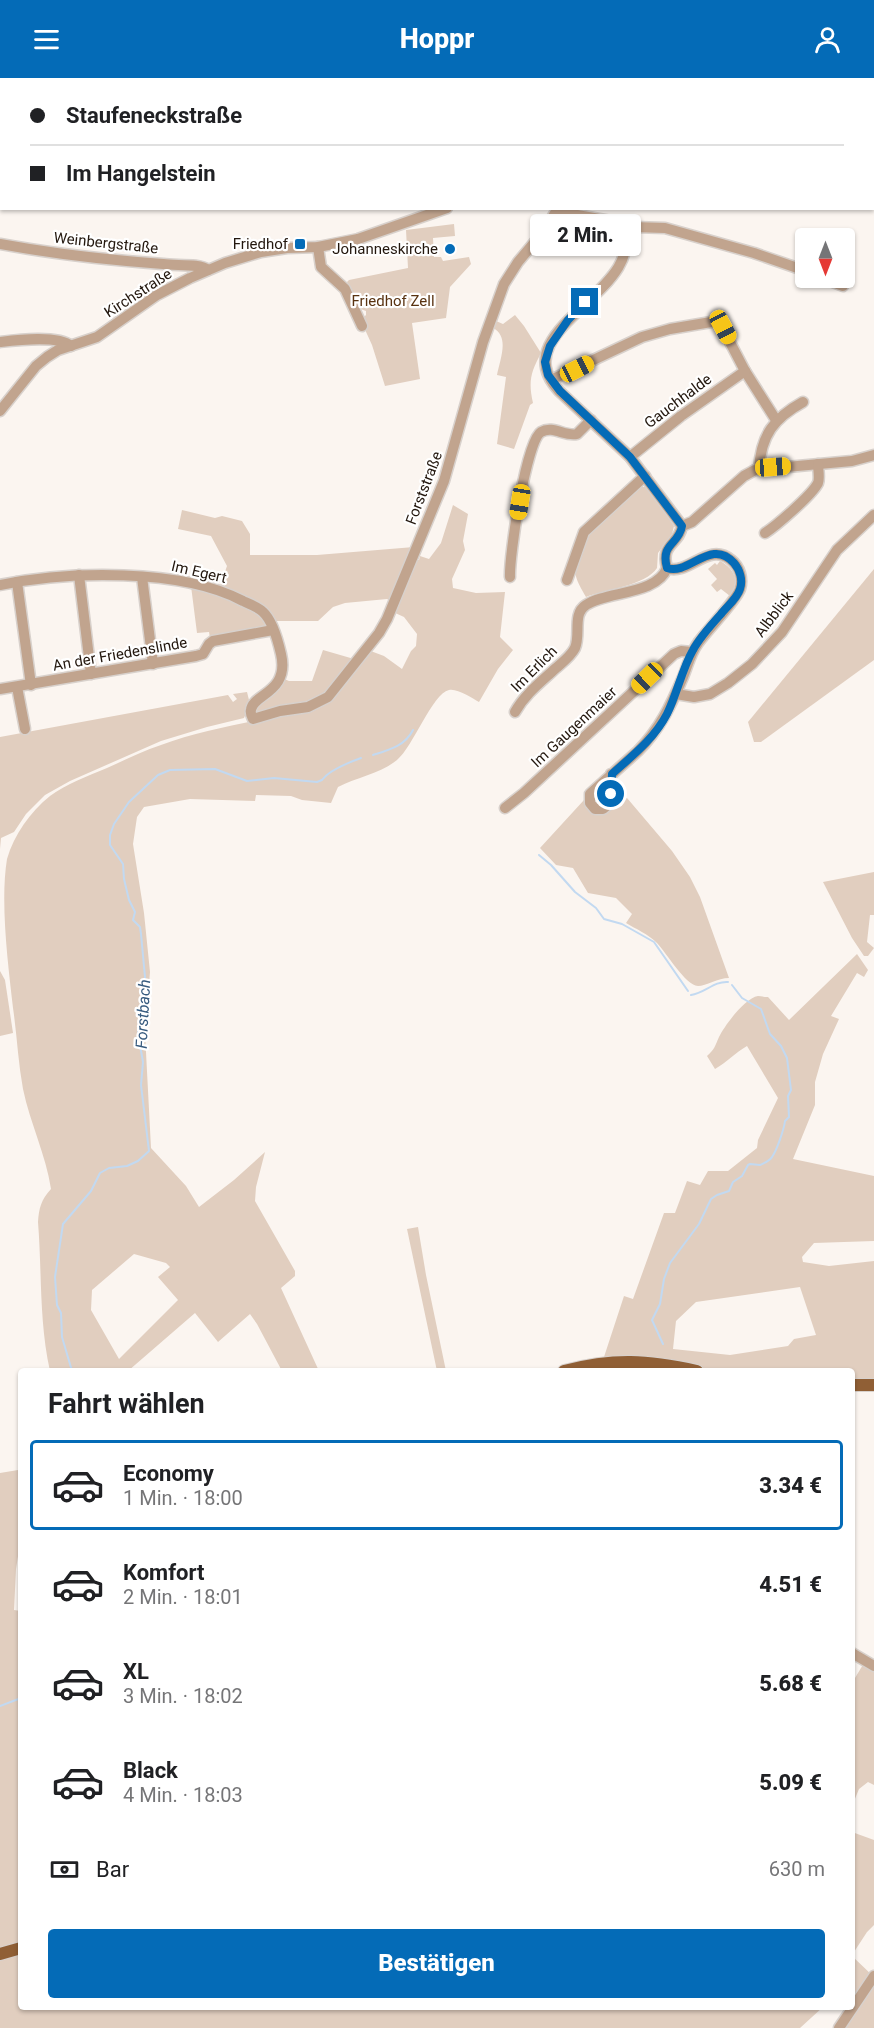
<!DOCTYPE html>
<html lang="de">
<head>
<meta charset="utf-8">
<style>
	body { margin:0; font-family:Roboto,sans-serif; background:#f6f6f6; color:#202124; height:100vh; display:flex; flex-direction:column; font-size:22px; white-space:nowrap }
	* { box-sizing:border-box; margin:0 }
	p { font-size:20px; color:#757577 }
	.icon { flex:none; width:33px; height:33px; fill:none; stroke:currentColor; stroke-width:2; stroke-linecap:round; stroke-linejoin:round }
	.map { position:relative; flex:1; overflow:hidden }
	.panel { position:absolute; left:18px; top:1290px; width:837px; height:642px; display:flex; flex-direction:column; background:#fff; border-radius:6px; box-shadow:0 2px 4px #0004 }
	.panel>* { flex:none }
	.banner { position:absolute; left:0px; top:0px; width:874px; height:132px; box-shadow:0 2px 4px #0004; display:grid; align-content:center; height:132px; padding:0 30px; background:#fff }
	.needle { width:39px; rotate:180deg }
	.fabs { position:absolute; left:795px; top:150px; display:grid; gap:12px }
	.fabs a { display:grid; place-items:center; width:60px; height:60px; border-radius:6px; background:#fff; box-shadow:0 2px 4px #0004; font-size:30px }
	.end { position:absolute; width:27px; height:27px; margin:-14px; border:8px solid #046bb7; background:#fff; box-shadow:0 0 0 3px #fff }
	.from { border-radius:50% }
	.bubble { position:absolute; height:42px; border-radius:6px; background:#fff; box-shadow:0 2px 4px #0004; font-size:20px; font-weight:800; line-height:42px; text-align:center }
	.car { position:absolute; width:18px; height:36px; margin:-18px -9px; border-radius:8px; box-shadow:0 0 4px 2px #0007; background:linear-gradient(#f5c518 24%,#345 0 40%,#f5c518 0 76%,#345 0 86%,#f5c518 0) }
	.banner b { display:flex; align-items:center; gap:21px; height:57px; font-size:22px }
	.banner b+b { border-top:2px solid #e0e0e0 }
	.banner i { width:15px; height:15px; background:#202124 }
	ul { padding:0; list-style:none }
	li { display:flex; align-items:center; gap:18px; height:90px; margin:0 12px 9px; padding:0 18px; border:3px solid transparent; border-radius:6px }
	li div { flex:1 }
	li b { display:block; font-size:22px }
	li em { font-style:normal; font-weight:800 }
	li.active { border-color:#046bb7 }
	li>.icon { width:54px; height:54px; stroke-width:1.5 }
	h2 { padding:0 30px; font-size:27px; line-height:72px }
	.pay { display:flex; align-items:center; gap:15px; height:66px; padding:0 30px; font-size:22px }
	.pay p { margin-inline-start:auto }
	.button { display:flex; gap:12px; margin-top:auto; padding:12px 30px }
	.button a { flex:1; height:69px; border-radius:6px; background:#046bb7; color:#fff; font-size:24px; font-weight:800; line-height:69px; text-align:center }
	header { display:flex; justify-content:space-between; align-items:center; height:78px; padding:0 30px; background:#046bb7; color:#fff; font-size:27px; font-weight:800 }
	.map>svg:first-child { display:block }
</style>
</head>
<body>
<header><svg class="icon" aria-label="menu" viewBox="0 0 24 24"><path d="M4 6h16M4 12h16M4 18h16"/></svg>Hoppr<svg class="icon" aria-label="person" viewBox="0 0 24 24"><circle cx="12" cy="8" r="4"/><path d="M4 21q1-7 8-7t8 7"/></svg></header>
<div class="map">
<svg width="874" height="1950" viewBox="0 0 874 1950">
	<rect width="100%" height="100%" fill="#fbf5f0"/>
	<g fill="#e1cebf" fill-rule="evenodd">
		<path d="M 454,146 L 455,158 L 433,160 L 434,179 L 441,179 L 443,183 L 469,179 L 471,186 L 450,209 L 446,240 L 412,245 L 420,301 L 385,308 L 372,267 L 362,245 L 363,240 L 366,237 L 366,233 L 358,230 L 347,204 L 349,202 L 408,190 L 406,152 Z"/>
		<path d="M 515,237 L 524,248 L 541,275 C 531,294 528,303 533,325 L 530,327 L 514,371 L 497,366 L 506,299 L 497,297 C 500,281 510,259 493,250 L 496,243 L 503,246 Z"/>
		<path d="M 640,409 L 645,409 L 649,412 L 674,448 L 672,456 L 658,475 L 657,490 C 645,508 606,511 586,519 C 582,512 575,501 575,492 C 575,483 586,460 592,453 Z"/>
		<path d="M 453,427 L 468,436 L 463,463 L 465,472 L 452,501 L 453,510 L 476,515 L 505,514 L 500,559 L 513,572 L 498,591 L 479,624 C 472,620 457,610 449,612 C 432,616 413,669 397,682 C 380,696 357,699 338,709 L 331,725 L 302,722 L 291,718 L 256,717 L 255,723 L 190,721 L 144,729 L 137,739 L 133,766 L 144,835 L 150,894 L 145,955 L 151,1070 L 186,1108 L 199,1129 L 234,1102 L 265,1074 L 256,1109 L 255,1123 L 295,1193 L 295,1198 L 281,1210 L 319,1293 L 282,1293 L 257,1246 L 250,1236 L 218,1264 L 195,1235 L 128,1293 L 50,1293 C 39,1244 42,1194 38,1144 C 39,1130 41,1122 51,1111 C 46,1077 30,1045 23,1011 C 18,984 17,957 13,930 C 8,886 0,824 7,781 C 14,757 30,734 50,718 C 66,706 88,698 107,690 C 125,682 143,673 161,667 C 192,655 225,649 258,642 L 253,633 L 282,600 L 289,603 L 312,603 L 323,572 L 354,581 L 368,572 L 384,578 L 402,591 L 411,573 L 416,568 L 417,556 L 404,539 L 393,534 L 396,526 L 387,521 L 345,525 L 333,529 L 318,543 L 271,543 L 219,511 L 227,488 L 211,458 L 178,451 L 182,432 L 215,440 L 222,438 L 242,443 L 250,456 L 250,477 L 317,477 L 414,469 L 416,482 L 419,482 L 420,478 L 429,481 L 441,465 ZM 134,1176 L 166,1185 L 170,1189 L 158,1199 L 178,1222 L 119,1281 L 91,1232 L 92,1212 Z"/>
		<path d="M 720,483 C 735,491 740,503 730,518 L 721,511 L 717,514 L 711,507 L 717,501 L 708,491 L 715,485 L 717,487 Z"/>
		<path d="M 874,491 L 874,582 L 761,664 L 754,664 L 748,644 Z"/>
		<path d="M 191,508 L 257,532 L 266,546 L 266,549 L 210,560 L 209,554 L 197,555 Z"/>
		<path d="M 247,614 L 250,626 L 244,640 L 207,649 L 161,663 L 70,703 L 45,717 L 26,736 L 14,754 L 1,760 L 0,771 L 0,659 L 228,617 L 233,624 L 237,621 L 233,616 Z"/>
		<path d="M 627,720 L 672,773 L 690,799 L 700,819 L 729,900 C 718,900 706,908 698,908 C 685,907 666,874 657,865 C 648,856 636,851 626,845 L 632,836 L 616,820 L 588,815 L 573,790 L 556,787 L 540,770 L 584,722 L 607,733 Z"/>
		<path d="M 874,794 L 874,837 L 870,837 L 867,864 L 874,870 L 868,878 L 864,878 L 852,860 L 823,804 Z"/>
		<path d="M 857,876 L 868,892 L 864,899 L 857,895 L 831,938 L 839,941 L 823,976 L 815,1004 L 815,1027 L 793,1081 L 874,1098 L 874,1163 L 814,1165 L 802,1179 L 803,1184 L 829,1188 L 874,1183 L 874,1303 L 852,1304 L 852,1293 L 712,1293 L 670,1283 L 603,1282 L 624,1218 L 633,1221 L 664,1135 L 675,1135 L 687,1103 L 700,1107 L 708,1093 L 728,1093 L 757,1070 L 758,1062 L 778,1020 L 747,968 C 735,975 727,984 715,991 L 707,978 C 715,971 715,968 719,959 C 725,947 745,920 758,918 C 761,918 764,919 768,919 L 789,942 ZM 800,1209 L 816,1257 L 794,1261 L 788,1268 L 730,1277 L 673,1271 L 676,1243 L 696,1224 Z"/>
		<path d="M 0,893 L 5,902 L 13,955 L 0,958 Z"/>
		<path d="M 418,1149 L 426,1197 L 446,1293 L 437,1293 L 407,1151 Z"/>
		<path d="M 18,1392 L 21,1398 L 21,1459 L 16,1491 L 14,1532 L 21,1533 L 21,1867 L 0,1872 L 0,1395 Z"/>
		<path d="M 864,1585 L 874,1589 L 874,1707 L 868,1704 L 859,1711 L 852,1728 L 852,1605 Z"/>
		<path d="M 852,1754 L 874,1762 L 874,1847 L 867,1854 L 852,1877 Z"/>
		<path d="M 21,1874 L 21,1929 L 823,1929 L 800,1950 L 0,1950 L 0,1879 Z"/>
		<path d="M 852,1878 L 874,1899 L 874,1950 L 841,1950 L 852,1922 Z"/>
	</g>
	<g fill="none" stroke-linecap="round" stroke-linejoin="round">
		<g stroke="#c2d9f1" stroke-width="2">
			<path d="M 567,2 L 568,0"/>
			<path d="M 373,677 C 389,672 405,668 413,652"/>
			<path d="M 539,777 L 551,787 L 575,814 L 596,830 L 604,841 L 622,846 L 654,864 L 688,913"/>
			<path d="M 691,917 C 705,915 714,903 728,904"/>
			<path d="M 663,1266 L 652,1242 L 660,1226 L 664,1201 L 670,1185 L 699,1146 L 711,1121 L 717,1117 L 729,1113 L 733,1104 L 742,1098 L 748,1087 L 750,1086 L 760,1087 C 764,1085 770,1083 772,1079 C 777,1072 784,1051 785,1043 L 789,1039 L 788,1018 L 791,1012 L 787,980 L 781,968 L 770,956 L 761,931 L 742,920 L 732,907"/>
			<path d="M 72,1293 L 62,1259 L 61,1235 L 57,1227 L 55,1199 L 63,1146 L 91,1113 L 100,1095 L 109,1090 L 127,1088 L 138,1083 L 149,1073 L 141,1007 L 143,984 L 138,956 L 145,899 L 141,856 L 140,849 L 133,842 L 135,834 L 129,822 L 124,801 L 123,786 L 110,767 L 110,757 L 114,746 L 129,724 L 158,697 L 170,692 L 215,691 L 247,703 L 274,700 L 317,704 L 322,702 C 329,692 350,684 361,680"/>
			<path d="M 0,1628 L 21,1620"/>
		</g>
		<defs>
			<g id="minor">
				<path d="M 133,2 L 134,0"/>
				<path d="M 248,2 L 248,0"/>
				<path d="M 353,2 L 353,0"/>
				<path d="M 574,2 L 574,0"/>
				<path d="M 741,2 L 742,0"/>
				<path d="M 838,2 L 839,0"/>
				<path d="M 0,67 L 2,67"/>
				<path d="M 873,105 L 874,105"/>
				<path d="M 560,130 L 566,135 L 616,144 L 633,149 L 665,150 L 754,175 L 806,193"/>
				<path d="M 621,147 C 654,212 500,250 559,313 L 630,379 L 682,448"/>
				<path d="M 0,166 C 54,176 108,182 163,186 C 175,188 200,185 208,192"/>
				<path d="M 318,169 L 321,189 L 345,211 L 362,248"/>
				<path d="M 822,200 L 843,208"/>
				<path d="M 0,264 C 17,262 58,257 71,268"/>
				<path d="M 551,302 L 642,259 L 670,251 L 717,243 L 721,247 L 745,293 L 776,342"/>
				<path d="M 0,333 L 36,288 L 47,279 L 58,272 L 97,259 L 157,217 L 190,200 L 225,185 L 261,174 L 287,170 L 318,169 L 358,161 L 447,130"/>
				<path d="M 630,379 L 681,338 L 745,293"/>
				<path d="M 759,391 C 761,357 774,340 803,324"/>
				<path d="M 682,448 L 692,444 L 744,398 L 755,392 L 852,383 L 874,377"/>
				<path d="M 765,455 C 776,448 812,417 818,405 C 820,400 818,392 818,386"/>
				<path d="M 667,490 C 660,465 679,467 682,448"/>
				<path d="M 79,497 L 91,596"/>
				<path d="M 142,499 L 153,586"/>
				<path d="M 510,499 C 509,479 526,363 541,354 C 553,347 565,359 577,356 L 591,342"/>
				<path d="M 567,502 L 584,454 L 645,398"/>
				<path d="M 17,504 L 31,607"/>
				<path d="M 0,507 C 68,493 181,490 243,523 C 250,526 258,529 263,534 C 273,543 278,563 281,576 C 290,615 252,616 251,632 C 250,634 252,639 253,641 L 280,633 L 308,629 L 328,619 L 379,555 L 387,541 L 444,403 L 483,264 L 504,206 L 518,184 L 544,153 L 558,130"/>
				<path d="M 17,609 L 25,651"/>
				<path d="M 0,611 L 196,578 L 203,576 L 209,566 L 213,563 L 273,552"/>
				<path d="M 676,616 L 694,619 L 710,616 L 728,605 L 752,586 L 782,554 L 837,472 L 874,437"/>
				<path d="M 515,634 C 525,616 541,604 556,590 C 563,584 571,578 575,570 C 581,556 572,536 586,527 C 606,513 657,517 667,490"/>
				<path d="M 611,696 L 609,726 L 603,731 L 595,731 L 590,725 L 590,716 L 591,715 L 638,673 C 660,651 671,627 683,599 C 688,587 690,576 698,565 C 707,552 736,523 740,511 C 743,501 740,489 731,482 C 708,463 689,498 667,490"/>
				<path d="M 505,730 L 524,715 L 674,576 L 681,573 L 692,574"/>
				<path d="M 852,1575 L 874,1588"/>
				<path d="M 839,1950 L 874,1898"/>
			</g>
			<g id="major">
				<path d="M 564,1293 C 614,1280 647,1282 697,1293"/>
				<path d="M 852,1307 L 874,1307"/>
				<path d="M 0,1876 L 21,1870"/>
			</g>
		</defs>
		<use href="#minor" stroke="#d8d1cc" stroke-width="13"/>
		<use href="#major" stroke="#d8d1cc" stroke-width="14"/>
		<use href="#minor" stroke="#c1a48e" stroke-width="10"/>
		<use href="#major" stroke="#905f35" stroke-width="12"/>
	</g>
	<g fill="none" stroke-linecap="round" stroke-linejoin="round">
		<path stroke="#046bb7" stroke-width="8" d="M 585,224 L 568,242 L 550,268 L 545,284 L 548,297 L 560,313 L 630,379 L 682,448 C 679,467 660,465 667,490 C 689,498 711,459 734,485 C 740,492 743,502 740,511 C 737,521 727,528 721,536 C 711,547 700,559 693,572 C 682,591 677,616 667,636 C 654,661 632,678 612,696 L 611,716"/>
	</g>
	<g fill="#046bb7" stroke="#fff" stroke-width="2">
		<rect x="294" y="160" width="12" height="12" rx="3"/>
		<circle cx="450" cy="171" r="6"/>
	</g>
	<g text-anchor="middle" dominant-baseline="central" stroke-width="4.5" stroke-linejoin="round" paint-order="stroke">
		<g font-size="15" fill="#23170e" stroke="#fff">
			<text transform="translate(106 165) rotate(6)">Weinbergstraße</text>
			<text transform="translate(138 215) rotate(-33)">Kirchstraße</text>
			<text transform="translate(678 323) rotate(-37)">Gauchhalde</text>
			<text transform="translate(424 410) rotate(-69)">Forststraße</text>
			<text transform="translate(199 494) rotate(13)">Im Egert</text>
			<text transform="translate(774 536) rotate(-53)">Albblick</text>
			<text transform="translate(120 576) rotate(-10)">An der Friedenslinde</text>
			<text transform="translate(534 591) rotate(-45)">Im Erlich</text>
			<text transform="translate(574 649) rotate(-43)">Im Gaugenmaier</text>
		</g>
		<g font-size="15" fill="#23170e" stroke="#fff" text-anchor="end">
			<text x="288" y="166">Friedhof</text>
			<text x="438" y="171">Johanneskirche</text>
		</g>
		<g font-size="15" fill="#593311" stroke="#fff">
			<text x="393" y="223">Friedhof Zell</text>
		</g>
		<g font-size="16" font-style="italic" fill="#375b7f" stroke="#fff">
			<text transform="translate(143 936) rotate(-87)">Forstbach</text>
		</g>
	</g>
</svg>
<div class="fabs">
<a><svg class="needle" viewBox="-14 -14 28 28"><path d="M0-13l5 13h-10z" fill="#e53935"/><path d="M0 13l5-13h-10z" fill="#757577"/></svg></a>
</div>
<i class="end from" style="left:611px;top:716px"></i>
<i class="end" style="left:585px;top:224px"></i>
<div class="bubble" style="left:530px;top:136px;width:111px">2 Min.</div>
<i class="car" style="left:723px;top:249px;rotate:152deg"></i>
<i class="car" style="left:577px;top:291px;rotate:63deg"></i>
<i class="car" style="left:773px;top:389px;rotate:86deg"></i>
<i class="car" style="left:520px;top:424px;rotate:189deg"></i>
<i class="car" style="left:647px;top:600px;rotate:226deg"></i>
<div class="banner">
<b><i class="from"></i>Staufeneckstraße</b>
<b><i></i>Im Hangelstein</b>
</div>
<section class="panel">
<h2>Fahrt wählen</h2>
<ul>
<li class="active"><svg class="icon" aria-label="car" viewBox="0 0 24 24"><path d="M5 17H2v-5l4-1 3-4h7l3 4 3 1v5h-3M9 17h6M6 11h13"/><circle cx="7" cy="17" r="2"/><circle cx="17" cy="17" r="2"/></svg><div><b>Economy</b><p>1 Min. · 18:00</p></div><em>3.34 €</em></li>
<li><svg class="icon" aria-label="car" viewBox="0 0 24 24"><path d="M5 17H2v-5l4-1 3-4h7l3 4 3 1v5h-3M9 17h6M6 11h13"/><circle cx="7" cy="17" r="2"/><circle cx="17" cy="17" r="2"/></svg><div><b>Komfort</b><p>2 Min. · 18:01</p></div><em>4.51 €</em></li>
<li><svg class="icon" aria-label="car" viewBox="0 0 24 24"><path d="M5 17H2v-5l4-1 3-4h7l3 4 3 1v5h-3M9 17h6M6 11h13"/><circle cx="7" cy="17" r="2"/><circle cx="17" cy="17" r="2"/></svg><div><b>XL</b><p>3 Min. · 18:02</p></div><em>5.68 €</em></li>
<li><svg class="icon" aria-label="car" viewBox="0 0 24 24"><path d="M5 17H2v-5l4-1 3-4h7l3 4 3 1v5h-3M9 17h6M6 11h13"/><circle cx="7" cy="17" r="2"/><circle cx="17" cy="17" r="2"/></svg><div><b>Black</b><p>4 Min. · 18:03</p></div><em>5.09 €</em></li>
</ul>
<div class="pay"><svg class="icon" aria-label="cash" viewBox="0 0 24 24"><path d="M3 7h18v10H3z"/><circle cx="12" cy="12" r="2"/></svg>Bar<p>630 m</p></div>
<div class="button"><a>Bestätigen</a></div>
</section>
</div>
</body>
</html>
